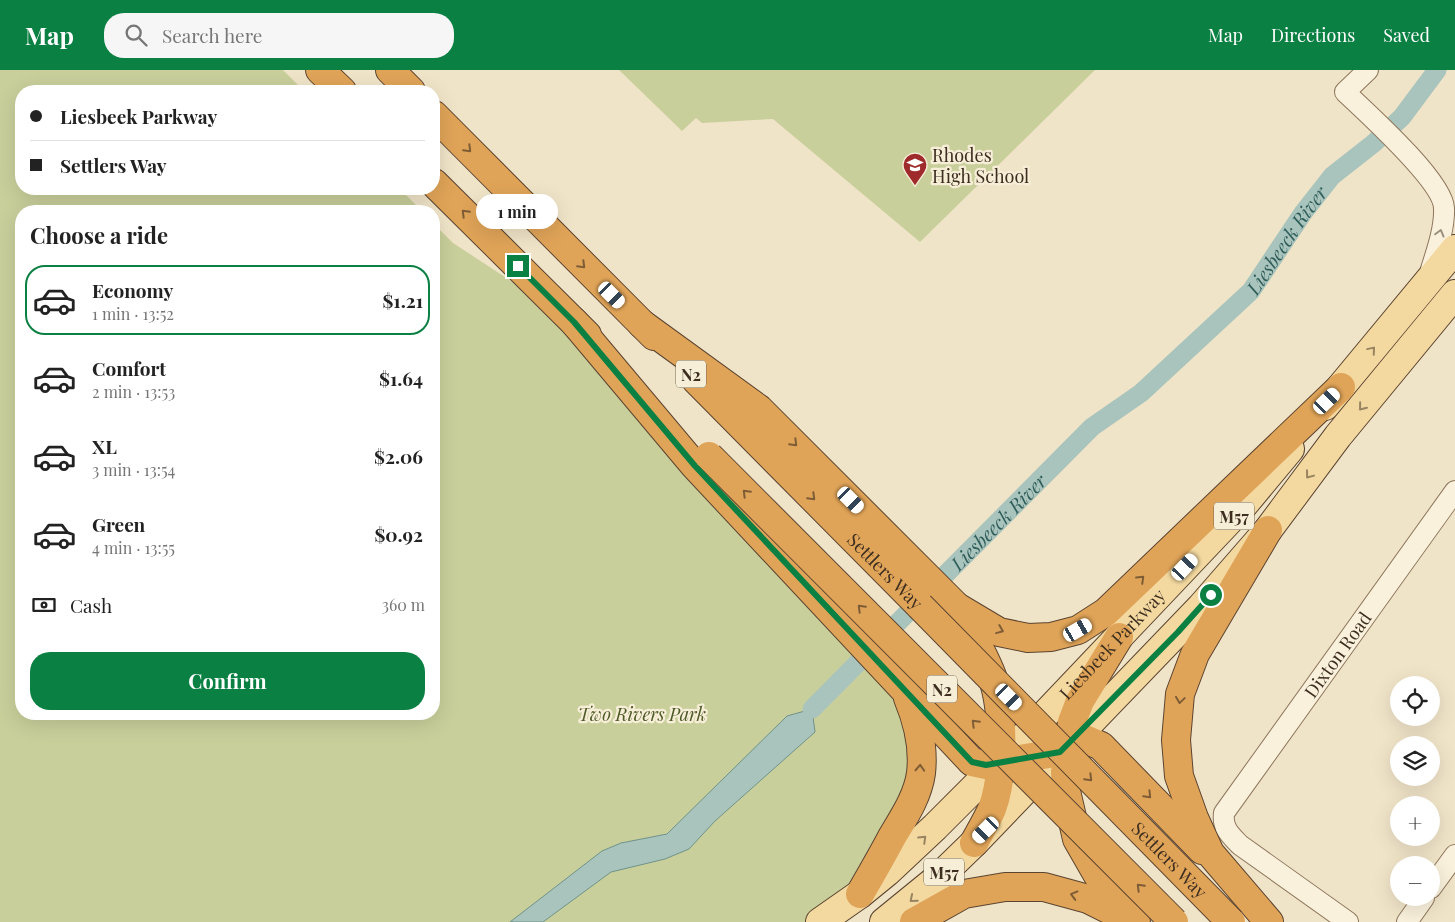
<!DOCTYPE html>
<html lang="en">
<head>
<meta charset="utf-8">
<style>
	body { margin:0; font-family:"Playfair Display",serif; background:#f6f6f6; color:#222; height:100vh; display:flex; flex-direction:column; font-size:19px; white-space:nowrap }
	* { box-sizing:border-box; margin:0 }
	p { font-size:16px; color:#767676 }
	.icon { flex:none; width:28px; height:28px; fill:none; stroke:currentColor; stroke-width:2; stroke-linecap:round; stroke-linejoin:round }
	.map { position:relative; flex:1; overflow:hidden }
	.drawer { position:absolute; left:15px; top:135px; width:425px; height:515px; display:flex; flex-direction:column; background:#fff; border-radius:20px; box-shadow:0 5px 20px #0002 }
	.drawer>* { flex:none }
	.banner { position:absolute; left:15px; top:15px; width:425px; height:110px; border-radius:20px; box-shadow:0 5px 20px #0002; display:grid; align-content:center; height:110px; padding:0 15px; background:#fff }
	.controls { position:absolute; left:1390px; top:606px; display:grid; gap:10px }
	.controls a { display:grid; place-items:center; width:50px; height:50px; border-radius:50%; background:#fff; box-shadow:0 5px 20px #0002; font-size:25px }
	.end { position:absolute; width:22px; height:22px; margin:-11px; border:6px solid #0b8043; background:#fff; box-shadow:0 0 0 2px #fff }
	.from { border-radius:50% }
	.bubble { position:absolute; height:35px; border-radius:18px; background:#fff; box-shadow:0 5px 20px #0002; font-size:16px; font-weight:700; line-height:35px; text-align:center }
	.car { position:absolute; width:15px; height:30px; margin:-15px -8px; border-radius:6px; box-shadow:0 0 4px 1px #0007; background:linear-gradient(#fff 24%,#345 0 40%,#fff 0 76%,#345 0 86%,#fff 0) }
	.banner b { display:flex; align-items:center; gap:18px; height:48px; font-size:19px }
	.banner b+b { border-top:1px solid #e0e0e0 }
	.banner i { width:12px; height:12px; background:#222 }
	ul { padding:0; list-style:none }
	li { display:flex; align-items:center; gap:15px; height:70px; margin:0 10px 8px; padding:0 5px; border:2px solid transparent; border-radius:20px }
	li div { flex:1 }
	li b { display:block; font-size:19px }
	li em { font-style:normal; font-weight:700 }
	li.active { border-color:#0b8043 }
	li>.icon { width:45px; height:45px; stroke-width:1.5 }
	h2 { padding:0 15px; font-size:22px; line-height:60px }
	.pay { display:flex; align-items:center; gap:12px; height:55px; padding:0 15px; font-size:19px }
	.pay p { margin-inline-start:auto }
	.button { display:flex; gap:10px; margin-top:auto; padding:10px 15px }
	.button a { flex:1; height:58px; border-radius:20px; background:#0b8043; color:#fff; font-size:20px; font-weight:700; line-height:58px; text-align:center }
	header { display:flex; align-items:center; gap:30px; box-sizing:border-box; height:70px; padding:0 25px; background:#0b8043; color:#fff }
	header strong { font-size:24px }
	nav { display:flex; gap:28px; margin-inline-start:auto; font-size:18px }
	.search { width:350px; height:45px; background:#f6f6f6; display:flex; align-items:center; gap:12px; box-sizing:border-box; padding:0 18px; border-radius:20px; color:#767676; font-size:19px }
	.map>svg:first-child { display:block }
</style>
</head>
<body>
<header>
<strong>Map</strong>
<div class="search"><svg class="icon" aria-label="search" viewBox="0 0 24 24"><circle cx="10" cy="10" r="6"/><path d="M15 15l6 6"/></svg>Search here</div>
<nav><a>Map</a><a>Directions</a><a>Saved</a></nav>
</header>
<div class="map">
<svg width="1455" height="852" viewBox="0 0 1455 852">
	<rect width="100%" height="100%" fill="#f0e4c8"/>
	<g fill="#c9cf9b">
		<path d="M 0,0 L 283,0 L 304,21 L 21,21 L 21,119 L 400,119 L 422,141 L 21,141 L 21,644 L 434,644 L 434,154 L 453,173 L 574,252 L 888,601 L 921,677 L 860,824 L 820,852 L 0,852 Z"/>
		<path d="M 619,0 L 1095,0 L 920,172 L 773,49 L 702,53 L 696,48 L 682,61 Z"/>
	</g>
	<path fill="#a9c4bc" stroke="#6f938a" d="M 812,639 L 815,662 L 715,751 L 689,779 L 665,789 L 611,802 L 543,852 L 510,852 L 602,781 L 621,773 L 667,764 L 787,646 Z"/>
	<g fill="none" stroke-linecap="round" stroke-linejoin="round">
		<path stroke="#a9c4bc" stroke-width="19" id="s1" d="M 812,639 L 1092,357 L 1141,323 L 1251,221 L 1303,143 L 1332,106 L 1374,73 L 1402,47 L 1437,0"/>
		<defs>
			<g id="minor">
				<path d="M 1368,0 L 1345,22 C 1367,43 1443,111 1444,138 C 1445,160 1435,185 1429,206"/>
				<path d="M 1431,818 L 1455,785"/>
				<path id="s2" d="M 1348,852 L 1240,775 C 1230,765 1222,758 1224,743 L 1455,421"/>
				<path d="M 1407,852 L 1424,828"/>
			</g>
			<g id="primary">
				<path d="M 1325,336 L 1455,179"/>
				<path id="s3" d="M 820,852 L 860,824 L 887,802 L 935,757 L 1000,692 L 1241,438 L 1290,379"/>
				<path d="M 884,852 L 938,808 L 974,773 L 1201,537 L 1268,460 L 1338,366 L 1455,224"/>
			</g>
			<g id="motorway">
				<path d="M 320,0 L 342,21"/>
				<path d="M 390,0 L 411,21"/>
				<path d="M 434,45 L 654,266"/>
				<path d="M 434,113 L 587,265"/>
				<path d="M 574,252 L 695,396 L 972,692 L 986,695 L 1060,682"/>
				<path d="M 642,254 L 759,339 L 957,537 L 999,562 L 1028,568 L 1051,567 L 1078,560 L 1106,542 L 1341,317"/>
				<path id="s4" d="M 696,310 L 920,536"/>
				<path d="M 1268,460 L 1195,584 L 1180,624 L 1176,670 L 1179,706 L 1194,748 L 1210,783 L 1269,852"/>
				<path d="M 957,537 C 969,559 983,582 992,606 C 1004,640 1005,704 992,739 C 987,750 980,762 974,773"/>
				<path d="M 1119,567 L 1080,631 L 1072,652 L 1065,702 L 1066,721 L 1077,769 L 1100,809 L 1136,852"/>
				<path d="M 1054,676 L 1085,669 L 1101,676 L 1202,780"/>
				<path d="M 860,824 C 871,805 882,786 892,767 C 904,747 918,726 921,703 C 924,677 918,652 908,628"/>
				<path d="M 914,852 L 964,824 L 1005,817 L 1044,817 L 1088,829 L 1126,848"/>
			</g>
		</defs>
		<use href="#minor" stroke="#8d765c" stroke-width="22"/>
		<use href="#primary" stroke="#5b4430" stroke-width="30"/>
		<use href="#motorway" stroke="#5b4430" stroke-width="30"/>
		<use href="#minor" stroke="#faf1dc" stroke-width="20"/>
		<use href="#primary" stroke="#f3d9a0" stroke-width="28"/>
		<use href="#motorway" stroke="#e0a458" stroke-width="28"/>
		<defs>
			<g id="motorway-bridge">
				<path d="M 709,386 L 1174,852"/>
				<path id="s5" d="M 920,536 L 1231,852"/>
			</g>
		</defs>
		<use href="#motorway-bridge" stroke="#5b4430" stroke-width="30" stroke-linecap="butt"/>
		<use href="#motorway-bridge" stroke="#e0a458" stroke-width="28"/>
	</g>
	<defs><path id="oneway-chevron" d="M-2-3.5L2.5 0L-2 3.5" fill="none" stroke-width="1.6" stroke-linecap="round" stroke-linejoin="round" transform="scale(1.25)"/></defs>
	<g stroke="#7e5d36">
		<use href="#oneway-chevron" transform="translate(468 79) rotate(45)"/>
		<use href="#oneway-chevron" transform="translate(465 143) rotate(-135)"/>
		<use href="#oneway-chevron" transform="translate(582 195) rotate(45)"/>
		<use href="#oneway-chevron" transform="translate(794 373) rotate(45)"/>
		<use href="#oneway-chevron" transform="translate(746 423) rotate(-135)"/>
		<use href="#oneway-chevron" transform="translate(812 427) rotate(45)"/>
		<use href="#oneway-chevron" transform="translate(1141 509) rotate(-44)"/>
		<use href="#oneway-chevron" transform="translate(861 538) rotate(-135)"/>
		<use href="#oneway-chevron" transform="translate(1000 560) rotate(22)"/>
		<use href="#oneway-chevron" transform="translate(1180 630) rotate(98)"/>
		<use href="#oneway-chevron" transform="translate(975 653) rotate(-135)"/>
		<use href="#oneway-chevron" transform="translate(920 698) rotate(-87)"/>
		<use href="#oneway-chevron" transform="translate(1089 708) rotate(45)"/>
		<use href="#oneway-chevron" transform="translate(1148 725) rotate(46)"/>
		<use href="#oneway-chevron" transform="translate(1140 817) rotate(-135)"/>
		<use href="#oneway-chevron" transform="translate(1074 825) rotate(-165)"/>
	</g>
	<use stroke="#9c907e" href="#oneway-chevron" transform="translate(1440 163) rotate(-75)"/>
	<g stroke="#988460">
		<use href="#oneway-chevron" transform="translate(1372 280) rotate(-50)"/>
		<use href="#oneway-chevron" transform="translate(1362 337) rotate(129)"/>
		<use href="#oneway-chevron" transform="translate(1309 405) rotate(127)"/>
		<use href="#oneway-chevron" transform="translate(923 769) rotate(-44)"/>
		<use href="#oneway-chevron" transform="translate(913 829) rotate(140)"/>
	</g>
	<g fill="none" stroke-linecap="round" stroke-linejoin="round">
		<path stroke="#0b8043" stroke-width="6" d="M 518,196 L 574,252 L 695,396 L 972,692 L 986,695 L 1060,682 L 1178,562 L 1211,525"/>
	</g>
	<defs>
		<symbol id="school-pin" viewBox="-11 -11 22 30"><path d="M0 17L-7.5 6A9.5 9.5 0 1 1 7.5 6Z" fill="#9e2a2b" stroke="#f7eed8"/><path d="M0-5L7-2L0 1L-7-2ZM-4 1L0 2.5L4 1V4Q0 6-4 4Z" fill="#fff"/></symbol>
	</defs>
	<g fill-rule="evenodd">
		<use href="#school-pin" x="901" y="81" width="28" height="38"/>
	</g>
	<g text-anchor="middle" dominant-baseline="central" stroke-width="4.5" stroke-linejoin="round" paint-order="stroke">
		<g fill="#f7eed8" stroke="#756857" stroke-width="1">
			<rect x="676" y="290.5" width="30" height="27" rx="4"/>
			<rect x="1214" y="432.5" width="40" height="27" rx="4"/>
			<rect x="927" y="605.5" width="30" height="27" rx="4"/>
			<rect x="924" y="788.5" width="40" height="27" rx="4"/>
		</g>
		<g font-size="16" font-weight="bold" fill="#3d2e20">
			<text x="691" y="304">N2</text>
			<text x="1234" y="446">M57</text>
			<text x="942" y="619">N2</text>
			<text x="944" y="802">M57</text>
		</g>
		<g font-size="18" fill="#3d2e20" stroke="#f7eed8" text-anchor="start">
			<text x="932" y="85">Rhodes<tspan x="932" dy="21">High School</tspan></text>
		</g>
		<g font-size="18" fill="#3d2e20" stroke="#f7eed8">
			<text stroke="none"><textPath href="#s4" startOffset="269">Settlers Way</textPath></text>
			<text stroke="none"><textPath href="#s3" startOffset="404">Liesbeek Parkway</textPath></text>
			<text stroke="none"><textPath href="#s2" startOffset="365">Dixton Road</textPath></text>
			<text stroke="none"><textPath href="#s5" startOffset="356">Settlers Way</textPath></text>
		</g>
		<g font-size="18" font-style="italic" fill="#4d5a26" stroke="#f7eed8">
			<text x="642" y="644">Two Rivers Park</text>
		</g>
		<g font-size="19" font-style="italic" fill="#2f5d5a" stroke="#f7eed8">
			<text stroke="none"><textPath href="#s1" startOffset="669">Liesbeeck River</textPath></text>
			<text stroke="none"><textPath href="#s1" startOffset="264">Liesbeeck River</textPath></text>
		</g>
	</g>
</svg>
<div class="controls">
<a><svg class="icon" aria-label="locate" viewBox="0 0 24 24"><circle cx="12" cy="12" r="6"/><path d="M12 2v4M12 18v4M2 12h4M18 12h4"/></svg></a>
<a><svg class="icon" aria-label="layers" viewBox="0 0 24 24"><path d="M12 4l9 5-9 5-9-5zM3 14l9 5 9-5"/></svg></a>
<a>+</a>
<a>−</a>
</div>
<i class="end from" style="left:1211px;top:525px"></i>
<i class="end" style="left:518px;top:196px"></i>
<div class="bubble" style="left:476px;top:124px;width:82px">1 min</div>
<i class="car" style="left:612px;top:225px;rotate:135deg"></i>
<i class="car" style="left:1327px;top:331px;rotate:46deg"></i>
<i class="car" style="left:851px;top:430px;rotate:135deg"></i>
<i class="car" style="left:1185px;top:497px;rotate:43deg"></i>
<i class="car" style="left:1078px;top:560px;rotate:60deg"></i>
<i class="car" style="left:1009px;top:627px;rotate:135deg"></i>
<i class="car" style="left:986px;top:760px;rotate:225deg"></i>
<div class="banner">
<b><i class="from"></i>Liesbeek Parkway</b>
<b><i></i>Settlers Way</b>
</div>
<section class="drawer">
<h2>Choose a ride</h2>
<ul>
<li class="active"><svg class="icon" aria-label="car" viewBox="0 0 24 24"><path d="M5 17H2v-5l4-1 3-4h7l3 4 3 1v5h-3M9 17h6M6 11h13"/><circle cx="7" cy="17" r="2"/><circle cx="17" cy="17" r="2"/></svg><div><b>Economy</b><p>1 min · 13:52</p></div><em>$1.21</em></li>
<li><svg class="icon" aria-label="car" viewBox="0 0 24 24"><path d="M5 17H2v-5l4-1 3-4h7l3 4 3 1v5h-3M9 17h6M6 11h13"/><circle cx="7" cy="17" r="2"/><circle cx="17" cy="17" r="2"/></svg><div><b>Comfort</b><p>2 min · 13:53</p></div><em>$1.64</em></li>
<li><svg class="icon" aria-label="car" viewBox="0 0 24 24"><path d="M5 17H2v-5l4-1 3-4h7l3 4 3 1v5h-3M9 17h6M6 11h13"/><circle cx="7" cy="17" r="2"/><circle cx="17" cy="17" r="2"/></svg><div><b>XL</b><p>3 min · 13:54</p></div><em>$2.06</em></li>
<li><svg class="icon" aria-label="car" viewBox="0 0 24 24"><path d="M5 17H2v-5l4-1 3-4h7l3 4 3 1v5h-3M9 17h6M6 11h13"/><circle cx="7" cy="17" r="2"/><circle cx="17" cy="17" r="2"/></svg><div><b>Green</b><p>4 min · 13:55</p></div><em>$0.92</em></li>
</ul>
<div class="pay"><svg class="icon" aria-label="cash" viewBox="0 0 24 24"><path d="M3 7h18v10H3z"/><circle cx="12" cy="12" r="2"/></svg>Cash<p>360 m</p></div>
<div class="button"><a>Confirm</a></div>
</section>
</div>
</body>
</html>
